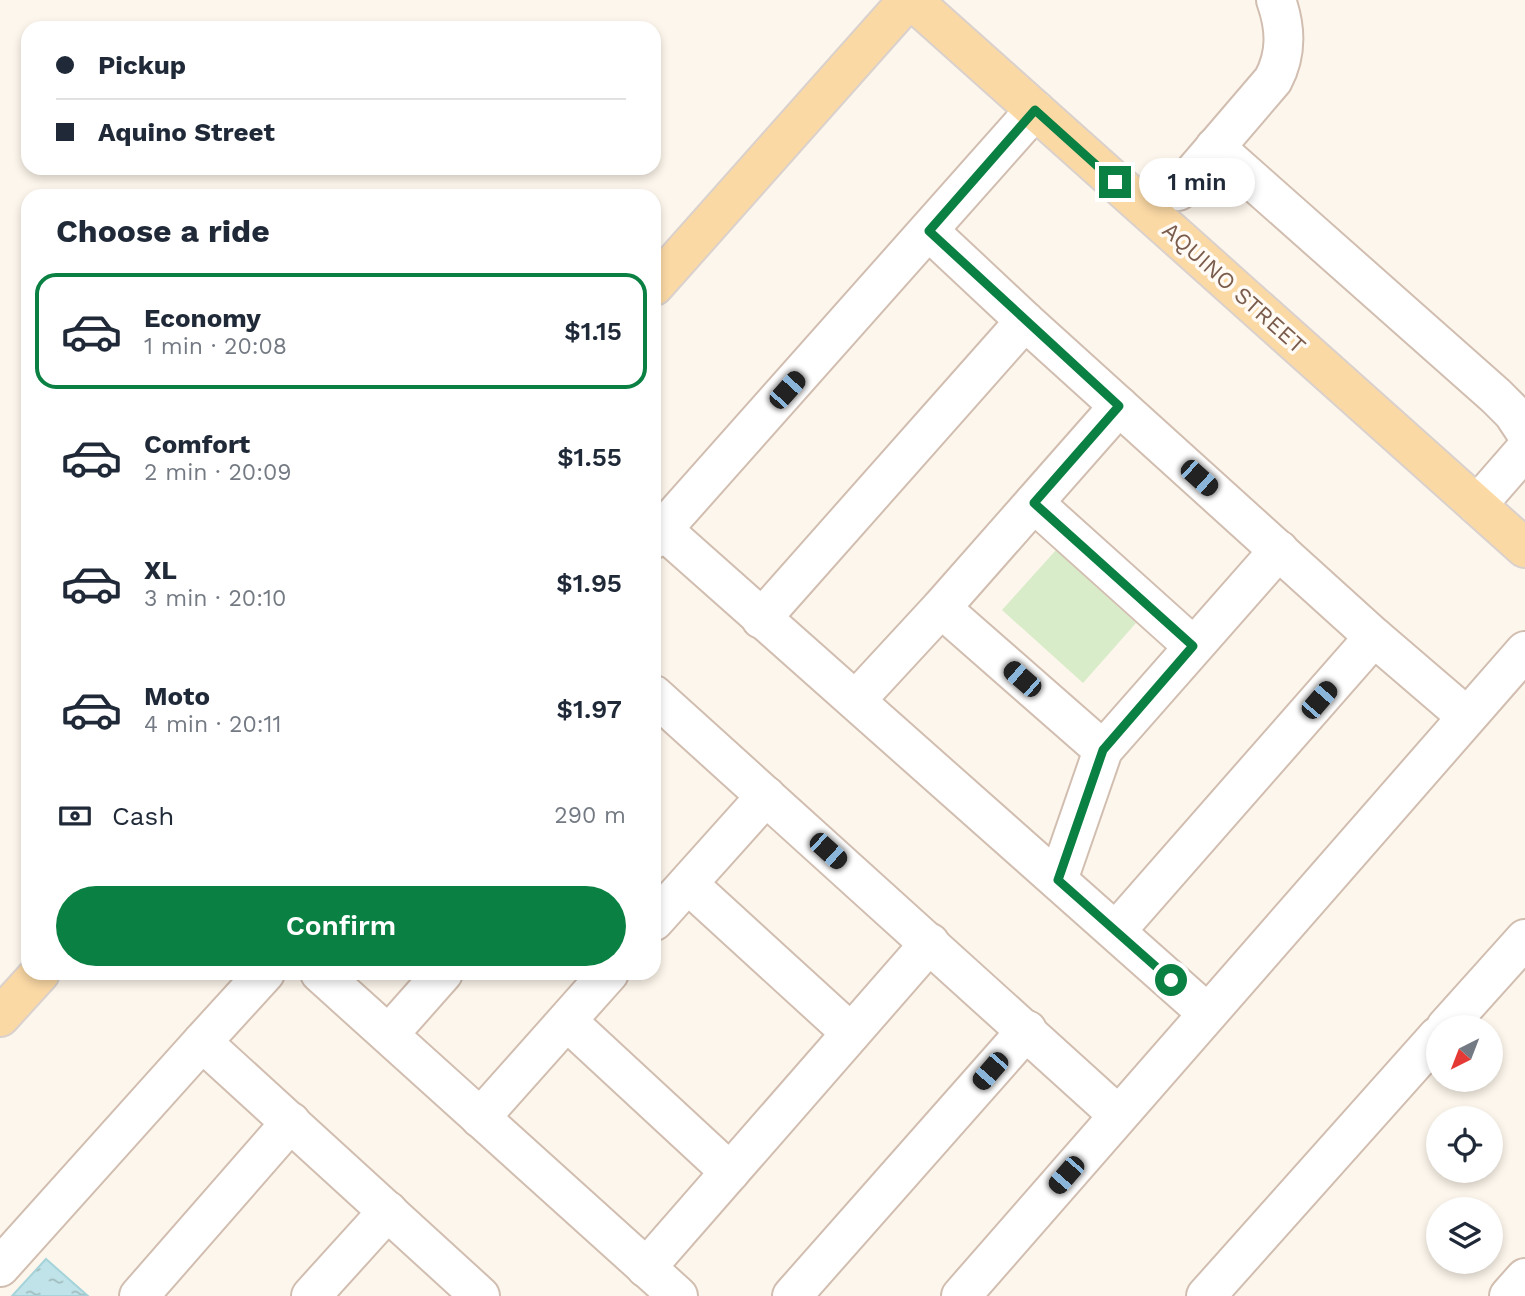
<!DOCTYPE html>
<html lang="en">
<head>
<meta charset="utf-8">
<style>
	body { margin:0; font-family:"Work Sans",sans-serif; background:#f2f2f3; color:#1f2937; height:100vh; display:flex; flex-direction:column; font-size:26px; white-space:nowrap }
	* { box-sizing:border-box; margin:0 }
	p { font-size:23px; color:#747a83 }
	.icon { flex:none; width:38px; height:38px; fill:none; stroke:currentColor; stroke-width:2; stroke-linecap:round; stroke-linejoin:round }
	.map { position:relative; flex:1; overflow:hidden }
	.details { position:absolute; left:21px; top:189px; width:640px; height:791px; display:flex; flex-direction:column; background:#fff; border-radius:21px; box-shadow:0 4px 10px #0003 }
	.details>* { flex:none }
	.top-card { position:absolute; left:21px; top:21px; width:640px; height:154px; border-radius:21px; box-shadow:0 4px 10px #0003; display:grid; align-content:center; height:154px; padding:0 35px; background:#fff }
	.needle { width:46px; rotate:222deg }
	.buttons { position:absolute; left:1426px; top:1015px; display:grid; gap:14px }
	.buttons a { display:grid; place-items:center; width:77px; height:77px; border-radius:50%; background:#fff; box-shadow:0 4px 10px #0003; font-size:35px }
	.end { position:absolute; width:32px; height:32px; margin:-16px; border:9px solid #0b8043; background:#fff; box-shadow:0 0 0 4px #fff }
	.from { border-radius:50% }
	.bubble { position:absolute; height:49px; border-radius:24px; background:#fff; box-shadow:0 4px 10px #0003; font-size:23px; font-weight:600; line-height:49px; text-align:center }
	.car { position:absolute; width:21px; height:42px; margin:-21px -10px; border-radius:9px; box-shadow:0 0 5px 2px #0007; background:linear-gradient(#222 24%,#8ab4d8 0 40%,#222 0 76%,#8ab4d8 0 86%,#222 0) }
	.top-card b { display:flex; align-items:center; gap:24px; height:66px; font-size:26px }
	.top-card b+b { border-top:2px solid #e0e1e3 }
	.top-card i { width:18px; height:18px; background:#1f2937 }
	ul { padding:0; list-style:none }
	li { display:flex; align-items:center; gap:21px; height:116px; margin:0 14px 10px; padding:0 21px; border:4px solid transparent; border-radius:21px }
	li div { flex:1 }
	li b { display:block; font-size:26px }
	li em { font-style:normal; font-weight:600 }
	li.active { border-color:#0b8043 }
	li>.icon { width:63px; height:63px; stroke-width:1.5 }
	h2 { padding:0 35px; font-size:32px; line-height:84px }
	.pay { display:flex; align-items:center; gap:18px; height:77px; padding:0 35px; font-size:26px }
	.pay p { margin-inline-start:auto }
	.cta { display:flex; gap:14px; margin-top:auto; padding:14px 35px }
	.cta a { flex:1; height:80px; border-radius:42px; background:#0b8043; color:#fff; font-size:28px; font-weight:600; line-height:80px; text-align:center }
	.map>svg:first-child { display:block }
</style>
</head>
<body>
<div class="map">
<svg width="1525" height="1296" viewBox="0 0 1525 1296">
	<defs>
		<pattern id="water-ripples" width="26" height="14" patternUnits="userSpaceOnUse" patternTransform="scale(1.75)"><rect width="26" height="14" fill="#bfe3e8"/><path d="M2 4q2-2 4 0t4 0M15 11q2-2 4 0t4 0" fill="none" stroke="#a0bbbe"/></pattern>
	</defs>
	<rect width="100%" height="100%" fill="#fdf6ec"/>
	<path fill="#d8ecc9" d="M 1056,550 L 1136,623 L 1083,683 L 1002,610 Z"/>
	<path fill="url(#water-ripples)" stroke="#a5d3da" stroke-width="2" d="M 46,1259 L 88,1296 L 12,1296 Z"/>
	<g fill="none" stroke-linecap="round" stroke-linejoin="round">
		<defs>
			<g id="minor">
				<path d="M 1215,147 L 1496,396 L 1513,413 L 1525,431"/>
				<path d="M 1178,191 L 1273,80 C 1287,54 1286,28 1276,0"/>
				<path d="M 929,231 L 1025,321 L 1374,637 L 1466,716"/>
				<path d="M 1034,503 L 1193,646"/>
				<path d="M 1477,505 L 1525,450"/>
				<path d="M 663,530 L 1207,1013"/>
				<path d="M 654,539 L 1035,110"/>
				<path d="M 941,608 L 1103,750"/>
				<path d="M 761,619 L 1025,321"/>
				<path d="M 654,695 L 1118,1115"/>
				<path d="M 856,700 L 941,608 L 1119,406"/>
				<path d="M 1058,880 L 1103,750 L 1279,550"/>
				<path d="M 688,884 L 851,1033"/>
				<path d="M 654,921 L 766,796"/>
				<path d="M 1116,931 L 1374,637"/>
				<path d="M 265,973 L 202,1042 L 480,1296"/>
				<path d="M 320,973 L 678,1296"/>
				<path d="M 567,1021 L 730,1172"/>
				<path d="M 1446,1027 L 1525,939"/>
				<path d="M 389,1034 L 443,973"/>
				<path d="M 480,1118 L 609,973"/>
				<path d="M 0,1267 L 202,1042"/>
				<path d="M 646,1268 L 930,943"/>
				<path d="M 139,1296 L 291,1122"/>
				<path d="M 311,1296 L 388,1211"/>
				<path d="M 792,1296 L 1027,1030"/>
				<path d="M 961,1296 L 1525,651"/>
				<path d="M 1206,1296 L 1438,1036"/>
				<path d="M 1509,1296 L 1525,1278"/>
			</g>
			<g id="major">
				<path d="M 912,0 L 1525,548"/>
				<path d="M 654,286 L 908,0"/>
				<path d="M 0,1017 L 40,973"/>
			</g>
		</defs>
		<use href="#minor" stroke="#d1beb0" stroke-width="42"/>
		<use href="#major" stroke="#dad1cd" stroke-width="42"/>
		<use href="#minor" stroke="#fff" stroke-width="38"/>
		<use href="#major" stroke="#fbd9a5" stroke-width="38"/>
	</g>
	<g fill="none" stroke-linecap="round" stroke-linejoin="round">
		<path stroke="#0b8043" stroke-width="9" d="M 1115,182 L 1035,110 L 929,231 L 1119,406 L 1034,503 L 1193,646 L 1103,750 L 1058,880 L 1171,980"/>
	</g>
	<g text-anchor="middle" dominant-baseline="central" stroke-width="7" stroke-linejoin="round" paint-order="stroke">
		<g font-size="23" fill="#7a5c4d" stroke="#fffaf3">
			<text transform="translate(1234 288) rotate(42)">AQUINO STREET</text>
		</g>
	</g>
</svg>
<div class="buttons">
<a><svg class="needle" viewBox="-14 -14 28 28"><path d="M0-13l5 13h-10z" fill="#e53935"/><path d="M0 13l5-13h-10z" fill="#747a83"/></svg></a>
<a><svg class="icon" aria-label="locate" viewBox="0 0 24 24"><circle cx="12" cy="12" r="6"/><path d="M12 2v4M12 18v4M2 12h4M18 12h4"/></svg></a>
<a><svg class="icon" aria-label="layers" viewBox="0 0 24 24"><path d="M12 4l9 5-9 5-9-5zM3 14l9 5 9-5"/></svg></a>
</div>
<i class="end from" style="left:1171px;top:980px"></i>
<i class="end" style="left:1115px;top:182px"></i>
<div class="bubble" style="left:1139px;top:158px;width:116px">1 min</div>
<i class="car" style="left:787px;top:390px;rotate:42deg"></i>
<i class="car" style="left:1199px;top:478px;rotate:132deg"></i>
<i class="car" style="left:1022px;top:679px;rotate:311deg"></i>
<i class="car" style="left:1319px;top:700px;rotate:41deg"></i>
<i class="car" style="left:828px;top:851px;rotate:132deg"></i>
<i class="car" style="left:990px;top:1071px;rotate:221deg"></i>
<i class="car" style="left:1066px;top:1175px;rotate:221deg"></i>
<div class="top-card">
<b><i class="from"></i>Pickup</b>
<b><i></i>Aquino Street</b>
</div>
<section class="details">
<h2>Choose a ride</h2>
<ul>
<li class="active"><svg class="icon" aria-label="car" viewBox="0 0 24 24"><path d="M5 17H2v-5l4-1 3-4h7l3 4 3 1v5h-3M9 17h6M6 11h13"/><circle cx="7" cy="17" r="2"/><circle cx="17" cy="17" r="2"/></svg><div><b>Economy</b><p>1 min · 20:08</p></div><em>$1.15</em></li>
<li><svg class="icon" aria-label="car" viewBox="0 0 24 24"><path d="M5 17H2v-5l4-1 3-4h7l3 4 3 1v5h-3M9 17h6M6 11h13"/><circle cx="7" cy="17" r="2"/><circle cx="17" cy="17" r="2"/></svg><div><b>Comfort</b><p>2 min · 20:09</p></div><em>$1.55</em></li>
<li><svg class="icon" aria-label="car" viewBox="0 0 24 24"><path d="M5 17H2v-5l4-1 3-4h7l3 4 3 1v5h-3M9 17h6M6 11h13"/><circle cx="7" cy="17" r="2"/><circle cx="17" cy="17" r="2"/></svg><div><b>XL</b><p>3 min · 20:10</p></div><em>$1.95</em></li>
<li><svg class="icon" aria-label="car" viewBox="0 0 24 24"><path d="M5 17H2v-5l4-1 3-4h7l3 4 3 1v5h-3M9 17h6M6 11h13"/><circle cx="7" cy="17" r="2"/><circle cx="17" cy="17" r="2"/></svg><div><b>Moto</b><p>4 min · 20:11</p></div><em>$1.97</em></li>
</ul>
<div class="pay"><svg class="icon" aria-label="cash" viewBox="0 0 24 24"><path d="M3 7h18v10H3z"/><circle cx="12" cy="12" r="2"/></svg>Cash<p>290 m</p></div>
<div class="cta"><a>Confirm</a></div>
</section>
</div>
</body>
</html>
